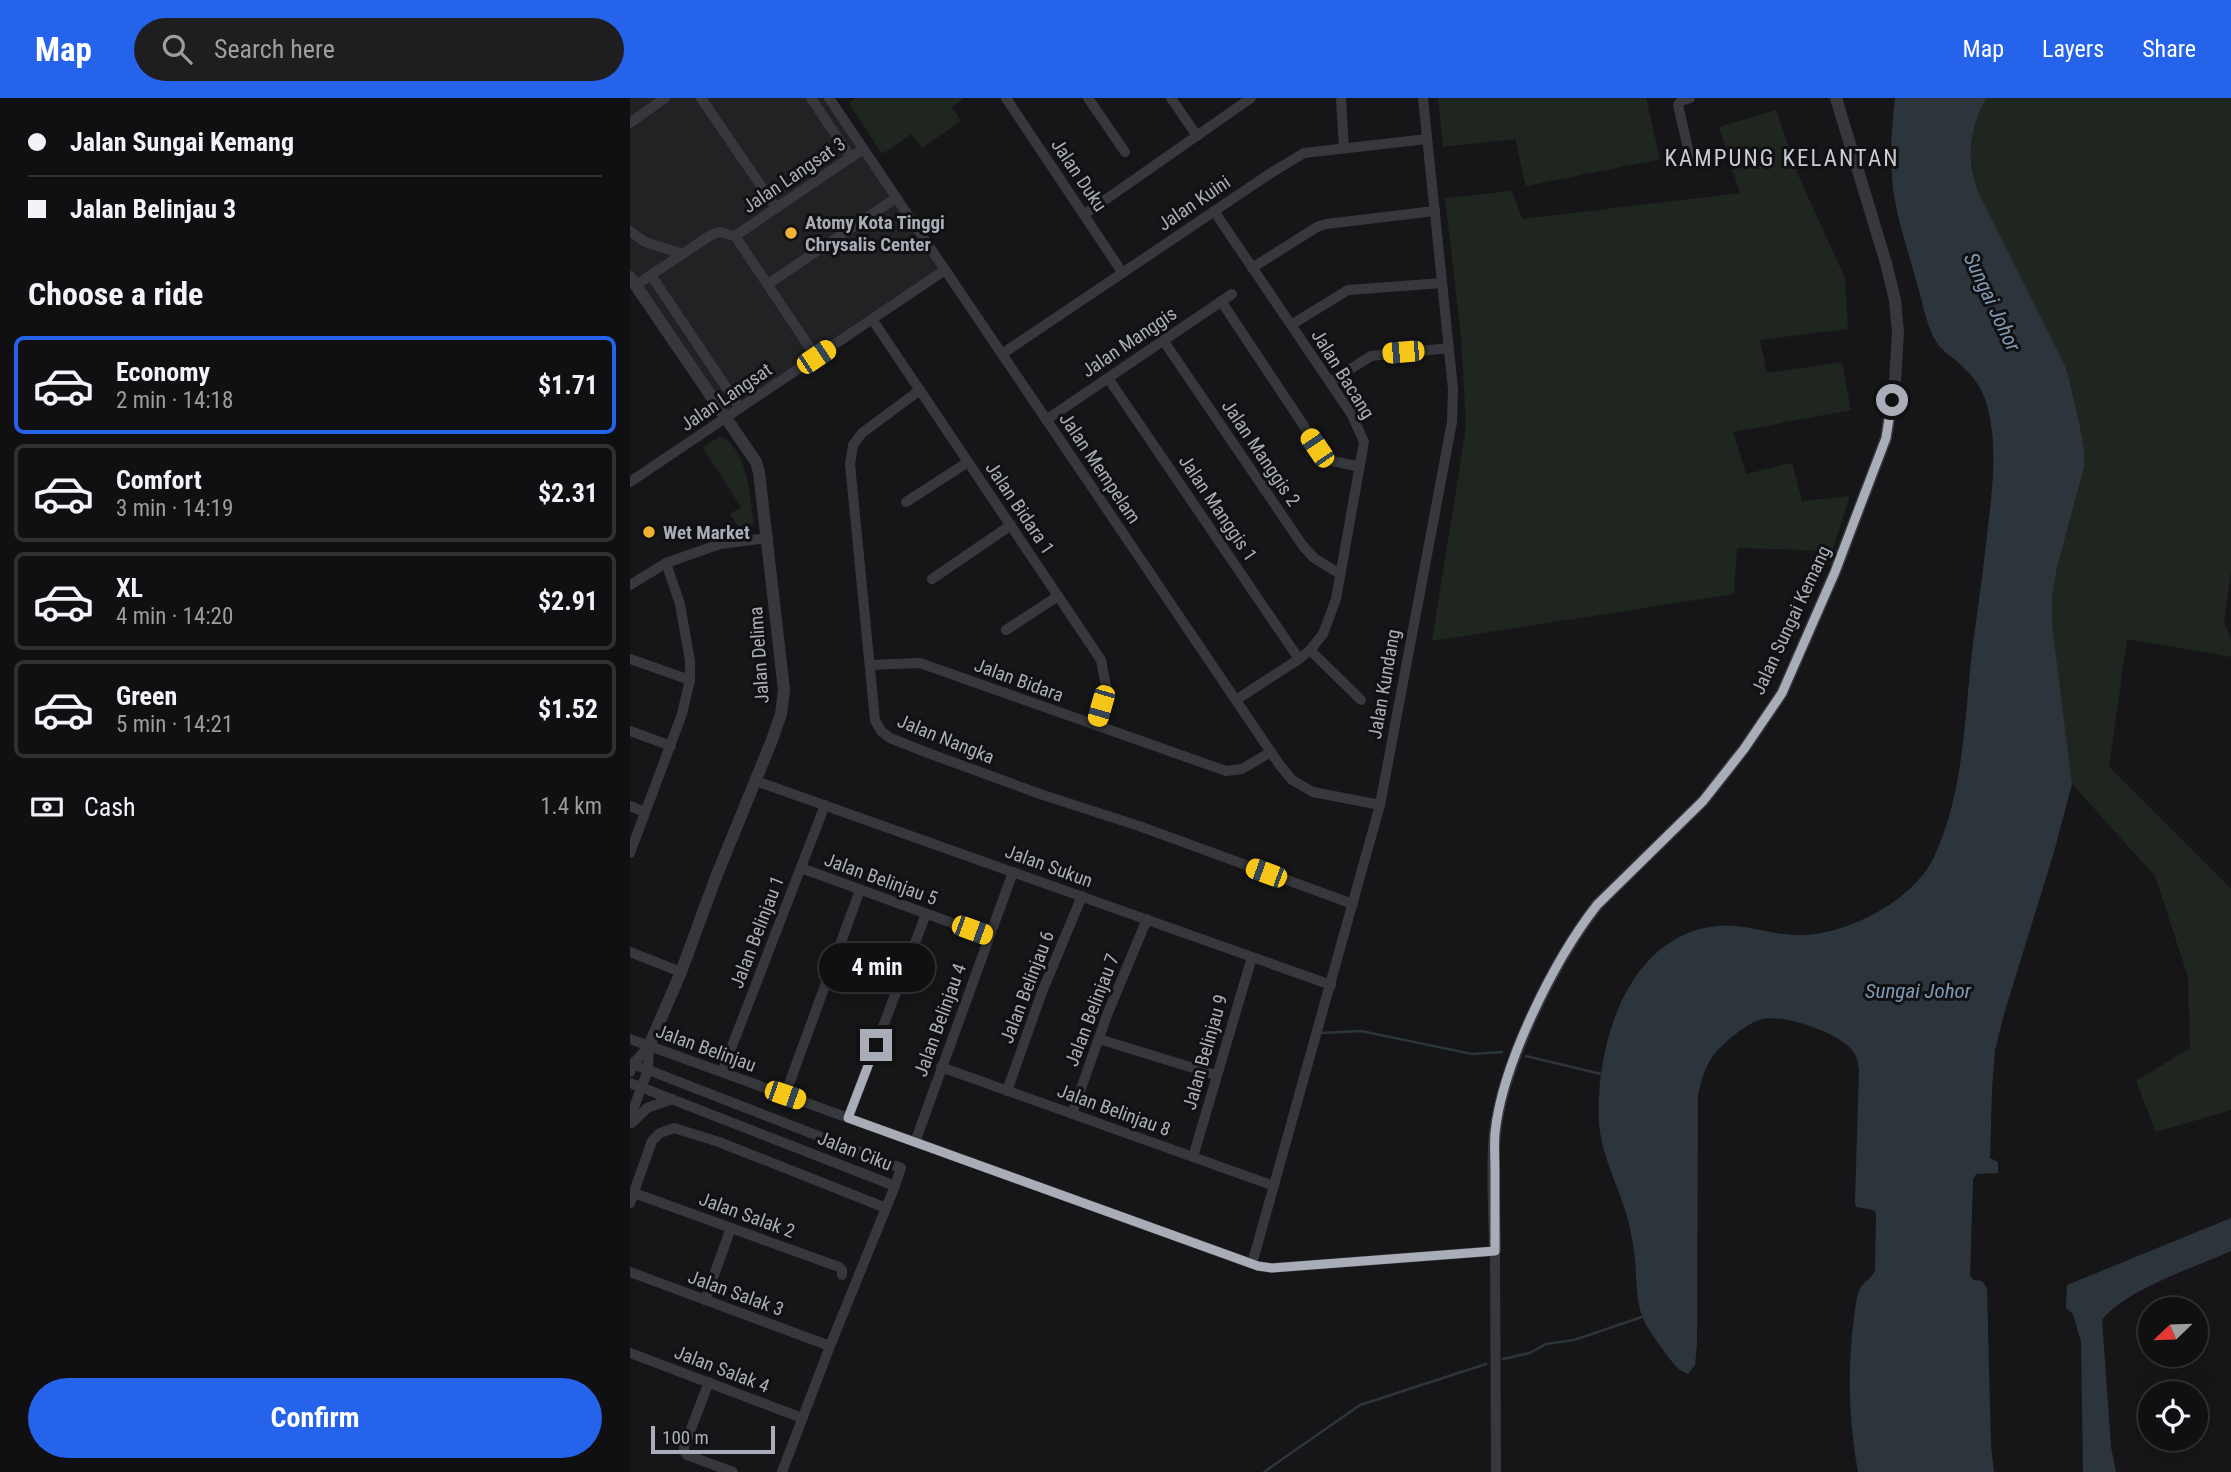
<!DOCTYPE html>
<html lang="en">
<head>
<meta charset="utf-8">
<style>
	body { margin:0; font-family:"Roboto Condensed",sans-serif; background:#1e1e20; color:#f1f3f6; height:100vh; display:flex; flex-direction:column; font-size:26px; white-space:nowrap }
	* { box-sizing:border-box; margin:0 }
	p { font-size:23px; color:#9c9d9f }
	.icon { flex:none; width:38px; height:38px; fill:none; stroke:currentColor; stroke-width:2; stroke-linecap:round; stroke-linejoin:round }
	.map { position:relative; flex:1; overflow:hidden }
	.side { display:flex; flex-direction:column; background:#101012; width:630px }
	.side>* { flex:none }
	.hud { display:grid; align-content:center; height:154px; padding:0 28px; background:#101012 }
	.needle { width:46px; rotate:247deg }
	.controls { position:absolute; left:1508px; top:1199px; display:grid; gap:14px }
	.controls a { display:grid; place-items:center; width:70px; height:70px; border-radius:50%; background:#101012; box-shadow:0 7px 28px #0002,0 0 0 2px #303032; font-size:35px }
	.scale { position:absolute; left:21px; bottom:18px; width:124px; box-sizing:border-box; padding-left:7px; border:4px solid #a8adb8; border-top:0; font-size:19px; line-height:24px; white-space:nowrap; color:#a8adb8; -webkit-text-stroke:5px #111113; paint-order:stroke }
	.end { position:absolute; width:32px; height:32px; margin:-16px; border:9px solid #a8adb8; background:#111; box-shadow:0 0 0 4px #111 }
	.from { border-radius:50% }
	.bubble { position:absolute; height:49px; border-radius:24px; background:#101012; box-shadow:0 7px 28px #0002,0 0 0 2px #303032; font-size:23px; font-weight:700; line-height:49px; text-align:center }
	.car { position:absolute; width:21px; height:42px; margin:-21px -10px; border-radius:9px; box-shadow:0 0 5px 2px #0007; background:linear-gradient(#f5c518 24%,#345 0 40%,#f5c518 0 76%,#345 0 86%,#f5c518 0) }
	.hud b { display:flex; align-items:center; gap:24px; height:66px; font-size:26px }
	.hud b+b { border-top:2px solid #303032 }
	.hud i { width:18px; height:18px; background:#f1f3f6 }
	ul { padding:0; list-style:none }
	li { display:flex; align-items:center; gap:21px; height:98px; margin:0 14px 10px; padding:0 14px; border:4px solid #303032; border-radius:10px }
	li div { flex:1 }
	li b { display:block; font-size:26px }
	li em { font-style:normal; font-weight:700 }
	li.current { border-color:#2563eb }
	li>.icon { width:63px; height:63px; stroke-width:1.5 }
	h2 { padding:0 28px; font-size:32px; line-height:84px }
	.pay { display:flex; align-items:center; gap:18px; height:77px; padding:0 28px; font-size:26px }
	.pay p { margin-inline-start:auto }
	.cta { display:flex; gap:14px; margin-top:auto; padding:14px 28px }
	.cta a { flex:1; height:80px; border-radius:42px; background:#2563eb; color:#fff; font-size:28px; font-weight:700; line-height:80px; text-align:center }
	header { display:flex; align-items:center; gap:42px; box-sizing:border-box; height:98px; padding:0 35px; background:#2563eb; color:#fff }
	header strong { font-size:33px }
	nav { display:flex; gap:38px; margin-inline-start:auto; font-size:24px }
	.search { width:490px; height:63px; background:#1e1e20; display:flex; align-items:center; gap:18px; box-sizing:border-box; padding:0 24px; border-radius:38px; color:#9c9d9f; font-size:26px }
	main { display:flex; flex:1; min-height:0 }
	.map>svg:first-child { display:block }
</style>
</head>
<body>
<header>
<strong>Map</strong>
<div class="search"><svg class="icon" aria-label="search" viewBox="0 0 24 24"><circle cx="10" cy="10" r="6"/><path d="M15 15l6 6"/></svg>Search here</div>
<nav><a>Map</a><a>Layers</a><a>Share</a></nav>
</header>
<main>
<section class="side">
<div class="hud">
<b><i class="from"></i>Jalan Sungai Kemang</b>
<b><i></i>Jalan Belinjau 3</b>
</div>
<h2>Choose a ride</h2>
<ul>
<li class="current"><svg class="icon" aria-label="car" viewBox="0 0 24 24"><path d="M5 17H2v-5l4-1 3-4h7l3 4 3 1v5h-3M9 17h6M6 11h13"/><circle cx="7" cy="17" r="2"/><circle cx="17" cy="17" r="2"/></svg><div><b>Economy</b><p>2 min · 14:18</p></div><em>$1.71</em></li>
<li><svg class="icon" aria-label="car" viewBox="0 0 24 24"><path d="M5 17H2v-5l4-1 3-4h7l3 4 3 1v5h-3M9 17h6M6 11h13"/><circle cx="7" cy="17" r="2"/><circle cx="17" cy="17" r="2"/></svg><div><b>Comfort</b><p>3 min · 14:19</p></div><em>$2.31</em></li>
<li><svg class="icon" aria-label="car" viewBox="0 0 24 24"><path d="M5 17H2v-5l4-1 3-4h7l3 4 3 1v5h-3M9 17h6M6 11h13"/><circle cx="7" cy="17" r="2"/><circle cx="17" cy="17" r="2"/></svg><div><b>XL</b><p>4 min · 14:20</p></div><em>$2.91</em></li>
<li><svg class="icon" aria-label="car" viewBox="0 0 24 24"><path d="M5 17H2v-5l4-1 3-4h7l3 4 3 1v5h-3M9 17h6M6 11h13"/><circle cx="7" cy="17" r="2"/><circle cx="17" cy="17" r="2"/></svg><div><b>Green</b><p>5 min · 14:21</p></div><em>$1.52</em></li>
</ul>
<div class="pay"><svg class="icon" aria-label="cash" viewBox="0 0 24 24"><path d="M3 7h18v10H3z"/><circle cx="12" cy="12" r="2"/></svg>Cash<p>1.4 km</p></div>
<div class="cta"><a>Confirm</a></div>
</section>
<div class="map">
<svg width="1601" height="1374" viewBox="0 0 1601 1374">
	<rect width="100%" height="100%" fill="#161618"/>
	<path fill="#222225" d="M 0,0 L 203,0 L 319,172 L 93,326 L 0,187 Z"/>
	<g fill="#1e261f">
		<path d="M 226,0 L 334,0 L 322,9 L 331,23 L 292,50 L 282,36 L 252,56 L 219,5 Z"/>
		<path d="M 808,0 L 1016,0 L 1030,61 L 896,88 L 885,41 L 813,49 Z"/>
		<path d="M 1356,0 L 1601,0 L 1601,474 L 1594,524 L 1601,541 L 1601,559 L 1497,541 L 1479,669 L 1601,791 L 1601,1012 L 1526,1034 L 1506,983 L 1560,950 L 1558,879 L 1525,778 L 1442,686 L 1422,525 L 1422,499 L 1427,469 L 1454,370 L 1454,350 L 1449,323 L 1436,269 L 1348,94 C 1336,58 1339,34 1356,0 Z"/>
		<path d="M 1146,12 L 1169,79 L 1215,180 L 1218,231 L 1130,242 L 1137,275 L 1212,264 L 1221,312 L 1103,334 L 1116,376 L 1162,365 L 1172,403 L 1220,398 L 1202,453 L 1107,450 L 1104,496 L 802,543 L 836,329 L 831,238 L 815,100 L 882,93 L 892,121 L 1110,95 L 1089,29 Z"/>
		<path d="M 90,338 C 119,353 119,398 124,426 L 112,434 L 100,416 L 111,409 L 73,350 Z"/>
	</g>
	<g fill="#2c353c">
		<path d="M 1265,0 L 1356,0 C 1339,34 1336,58 1348,94 L 1436,269 L 1449,323 L 1454,350 L 1454,370 L 1427,469 L 1422,499 L 1422,525 L 1442,686 L 1424,754 L 1374,916 L 1365,952 L 1362,992 L 1360,1060 L 1368,1064 L 1368,1075 L 1346,1076 L 1343,1082 L 1340,1178 L 1344,1182 L 1352,1183 L 1357,1190 L 1361,1347 L 1364,1374 L 1228,1374 C 1219,1323 1217,1271 1224,1220 C 1225,1211 1226,1201 1229,1193 C 1232,1183 1242,1182 1245,1172 L 1246,1115 L 1243,1112 L 1226,1109 L 1225,1104 L 1229,972 C 1228,964 1227,958 1222,952 C 1207,934 1154,916 1132,921 C 1116,925 1089,948 1081,961 C 1074,972 1071,984 1068,997 L 1067,1245 L 1065,1267 L 1058,1276 C 1047,1272 1043,1265 1036,1256 C 1027,1243 1016,1230 1011,1215 C 1005,1195 1007,1174 1004,1153 C 1002,1140 1000,1127 996,1115 C 987,1084 971,1057 969,1024 C 965,948 997,838 1086,828 C 1112,825 1138,836 1164,837 C 1211,840 1281,805 1303,761 C 1335,694 1334,619 1343,546 C 1348,510 1353,473 1357,437 C 1362,395 1369,346 1356,304 C 1350,285 1339,274 1324,261 C 1318,256 1312,252 1307,245 C 1296,228 1293,205 1287,186 C 1278,151 1264,114 1262,79 C 1260,53 1262,26 1265,0 Z"/>
		<path d="M 1601,1120 L 1601,1153 C 1566,1169 1494,1192 1472,1222 L 1481,1349 L 1486,1374 L 1453,1374 L 1451,1244 L 1443,1216 L 1436,1210 L 1437,1187 Z"/>
	</g>
	<g fill="none" stroke-linecap="round" stroke-linejoin="round">
		<g stroke="#2c353c" stroke-width="2.5">
			<path d="M 691,935 L 731,933 L 842,956 L 872,954"/>
			<path d="M 896,958 L 971,976"/>
			<path d="M 873,1261 L 900,1255 L 916,1246 L 944,1242 L 1012,1219"/>
			<path d="M 634,1374 L 730,1307 L 856,1266"/>
		</g>
		<g stroke="#37383d" stroke-width="10">
			<path d="M 71,0 L 146,110"/>
			<path d="M 181,0 L 221,60"/>
			<path d="M 199,0 L 649,666 L 662,682 L 683,694 L 750,707"/>
			<path d="M 376,0 L 492,174"/>
			<path d="M 458,0 L 495,54"/>
			<path d="M 541,0 L 567,38"/>
			<path d="M 711,0 L 714,50"/>
			<path d="M 0,25 L 35,0"/>
			<path d="M 1060,59 L 1048,7 L 1051,3 L 1060,0"/>
			<path d="M 584,113 L 722,317 L 734,344 L 706,501 L 693,536 L 680,552 L 669,561 L 606,602"/>
			<path d="M 455,116 L 621,0"/>
			<path d="M 0,133 L 15,144 L 53,156"/>
			<path d="M 105,138 L 186,259"/>
			<path d="M 622,170 L 687,129 L 696,126 L 805,113"/>
			<path d="M 21,177 L 110,310"/>
			<path d="M 138,186 L 266,100"/>
			<path d="M 6,187 L 81,137 L 89,134 L 105,138 L 233,51"/>
			<path d="M 591,203 L 692,355 L 703,363 L 730,369"/>
			<path d="M 242,221 L 471,562 L 476,588 L 465,627"/>
			<path d="M 661,227 L 718,192 L 812,185"/>
			<path d="M 533,242 L 673,448 L 684,460 L 710,476"/>
			<path d="M 372,256 L 641,75 L 674,55 L 797,41"/>
			<path d="M 478,280 L 669,561"/>
			<path d="M 700,284 L 741,258 L 819,250"/>
			<path d="M 290,292 L 232,335 L 223,347 L 220,366 L 245,622 L 251,633 L 260,640 L 298,655 L 410,696 L 509,728 L 723,806"/>
			<path d="M 416,322 L 602,196"/>
			<path d="M 0,384 L 315,172"/>
			<path d="M 276,404 L 338,364"/>
			<path d="M 302,481 L 381,427"/>
			<path d="M 0,487 L 36,465 L 90,446 L 138,440"/>
			<path d="M 376,532 L 428,498"/>
			<path d="M 680,552 L 731,602"/>
			<path d="M 0,561 L 60,582"/>
			<path d="M 240,567 L 290,565 L 596,673 L 612,671 L 641,654"/>
			<path d="M 0,633 L 41,648"/>
			<path d="M 126,683 L 701,887"/>
			<path d="M 0,708 L 15,714"/>
			<path d="M 0,755 L 52,616 L 60,582 L 60,563 L 50,506 L 36,465"/>
			<path d="M 171,770 L 358,838"/>
			<path d="M 0,854 L 51,874"/>
			<path d="M 0,941 L 628,1168 L 642,1170 L 865,1153 L 866,1374"/>
			<path d="M 469,941 L 586,977"/>
			<path d="M 0,965 L 271,1070 L 265,1088 L 0,985"/>
			<path d="M 311,969 L 644,1088"/>
			<path d="M 0,974 L 3,966 L 19,948"/>
			<path d="M 92,974 L 195,707"/>
			<path d="M 377,993 L 412,894 L 452,798"/>
			<path d="M 155,997 L 230,792"/>
			<path d="M 442,1016 L 477,917 L 517,821"/>
			<path d="M 0,1020 L 18,972 L 19,948"/>
			<path d="M 218,1020 L 296,816"/>
			<path d="M 2,1025 L 17,1010 L 42,1001"/>
			<path d="M 285,1044 L 383,774"/>
			<path d="M 563,1059 L 622,859"/>
			<path d="M 4,1095 L 209,1169 L 212,1172 L 212,1177"/>
			<path d="M 0,1105 L 22,1043 L 30,1035 L 44,1030 L 89,1044 L 256,1110"/>
			<path d="M 622,1166 L 750,707 L 822,324 L 823,291 L 793,0"/>
			<path d="M 0,1174 L 200,1248"/>
			<path d="M 75,1202 L 101,1130"/>
			<path d="M 0,1255 L 172,1320"/>
			<path d="M 79,1284 L 54,1349 L 54,1353 L 57,1357 L 103,1374"/>
			<path d="M 152,1374 L 200,1248 L 265,1088"/>
		</g>
		<g stroke="#37383d" stroke-width="12">
			<path d="M 0,179 L 126,364 L 129,374 L 154,592 L 151,616 L 142,642 L 86,779 L 51,874 L 19,948"/>
			<path d="M 865,1153 C 865,1115 861,1073 865,1035 C 873,965 924,863 967,807 L 1073,703 L 1114,651 L 1152,595 L 1205,474 L 1256,340 L 1265,283 L 1268,235 L 1265,202 L 1256,165 L 1206,0"/>
		</g>
	</g>
	<g fill="none" stroke-linecap="round" stroke-linejoin="round">
		<path stroke="#a8adb8" stroke-width="9" d="M 246,947 L 218,1020 L 628,1168 L 642,1170 L 865,1153 C 865,1126 865,1100 865,1073 C 865,1060 864,1047 865,1035 C 872,966 924,862 967,807 L 1073,703 L 1114,651 L 1152,595 L 1205,474 L 1222,429 L 1256,340 L 1262,302"/>
	</g>
	<g fill="#f2b134" stroke="#111113" stroke-width="2.5">
		<circle cx="161" cy="135" r="7"/>
		<circle cx="19" cy="434" r="7"/>
	</g>
	<g text-anchor="middle" dominant-baseline="central" stroke-width="6" stroke-linejoin="round" paint-order="stroke">
		<g font-size="19" fill="#a8adb8" stroke="#111113">
			<text transform="translate(164 77) rotate(-34)">Jalan Langsat 3</text>
			<text transform="translate(449 77) rotate(56)">Jalan Duku</text>
			<text transform="translate(564 105) rotate(-34)">Jalan Kuini</text>
			<text transform="translate(499 244) rotate(-34)">Jalan Manggis</text>
			<text transform="translate(713 276) rotate(58)">Jalan Bacang</text>
			<text transform="translate(96 299) rotate(-34)">Jalan Langsat</text>
			<text transform="translate(631 355) rotate(56)">Jalan Manggis 2</text>
			<text transform="translate(470 370) rotate(56)">Jalan Mempelam</text>
			<text transform="translate(390 410) rotate(56)">Jalan Bidara 1</text>
			<text transform="translate(588 410) rotate(56)">Jalan Manggis 1</text>
			<text transform="translate(1161 522) rotate(-65)">Jalan Sungai Kemang</text>
			<text transform="translate(129 557) rotate(-94)">Jalan Delima</text>
			<text transform="translate(389 582) rotate(20)">Jalan Bidara</text>
			<text transform="translate(754 586) rotate(-80)">Jalan Kundang</text>
			<text transform="translate(316 641) rotate(22)">Jalan Nangka</text>
			<text transform="translate(419 768) rotate(20)">Jalan Sukun</text>
			<text transform="translate(251 781) rotate(20)">Jalan Belinjau 5</text>
			<text transform="translate(127 834) rotate(-69)">Jalan Belinjau 1</text>
			<text transform="translate(397 889) rotate(-69)">Jalan Belinjau 6</text>
			<text transform="translate(462 912) rotate(-69)">Jalan Belinjau 7</text>
			<text transform="translate(310 922) rotate(-70)">Jalan Belinjau 4</text>
			<text transform="translate(76 950) rotate(20)">Jalan Belinjau</text>
			<text transform="translate(575 954) rotate(-74)">Jalan Belinjau 9</text>
			<text transform="translate(484 1012) rotate(20)">Jalan Belinjau 8</text>
			<text transform="translate(225 1053) rotate(21)">Jalan Ciku</text>
			<text transform="translate(117 1117) rotate(20)">Jalan Salak 2</text>
			<text transform="translate(106 1195) rotate(20)">Jalan Salak 3</text>
			<text transform="translate(92 1271) rotate(21)">Jalan Salak 4</text>
		</g>
		<g font-size="19" font-weight="bold" fill="#a8adb8" stroke="#111113" text-anchor="start">
			<text x="175" y="124">Atomy Kota Tinggi<tspan x="175" dy="22">Chrysalis Center</tspan></text>
			<text x="33" y="434">Wet Market</text>
		</g>
		<g font-size="21" font-style="italic" fill="#7f9bb3" stroke="#111113">
			<text transform="translate(1362 204) rotate(65)">Sungai Johor</text>
			<text x="1288" y="893">Sungai Johor</text>
		</g>
		<g font-size="23" letter-spacing="2" fill="#c9ccd4" stroke="#111113">
			<text x="1152" y="60">KAMPUNG KELANTAN</text>
		</g>
	</g>
</svg>
<div class="controls">
<a><svg class="needle" viewBox="-14 -14 28 28"><path d="M0-13l5 13h-10z" fill="#e53935"/><path d="M0 13l5-13h-10z" fill="#9c9d9f"/></svg></a>
<a><svg class="icon" aria-label="locate" viewBox="0 0 24 24"><circle cx="12" cy="12" r="6"/><path d="M12 2v4M12 18v4M2 12h4M18 12h4"/></svg></a>
</div>
<div class="scale">100 m</div>
<i class="end from" style="left:1262px;top:302px"></i>
<i class="end" style="left:246px;top:947px"></i>
<div class="bubble" style="left:189px;top:845px;width:116px">4 min</div>
<i class="car" style="left:773px;top:254px;rotate:265deg"></i>
<i class="car" style="left:186px;top:259px;rotate:56deg"></i>
<i class="car" style="left:687px;top:350px;rotate:326deg"></i>
<i class="car" style="left:471px;top:608px;rotate:196deg"></i>
<i class="car" style="left:636px;top:775px;rotate:290deg"></i>
<i class="car" style="left:342px;top:832px;rotate:110deg"></i>
<i class="car" style="left:155px;top:997px;rotate:109deg"></i>
</div>
</main>
</body>
</html>
